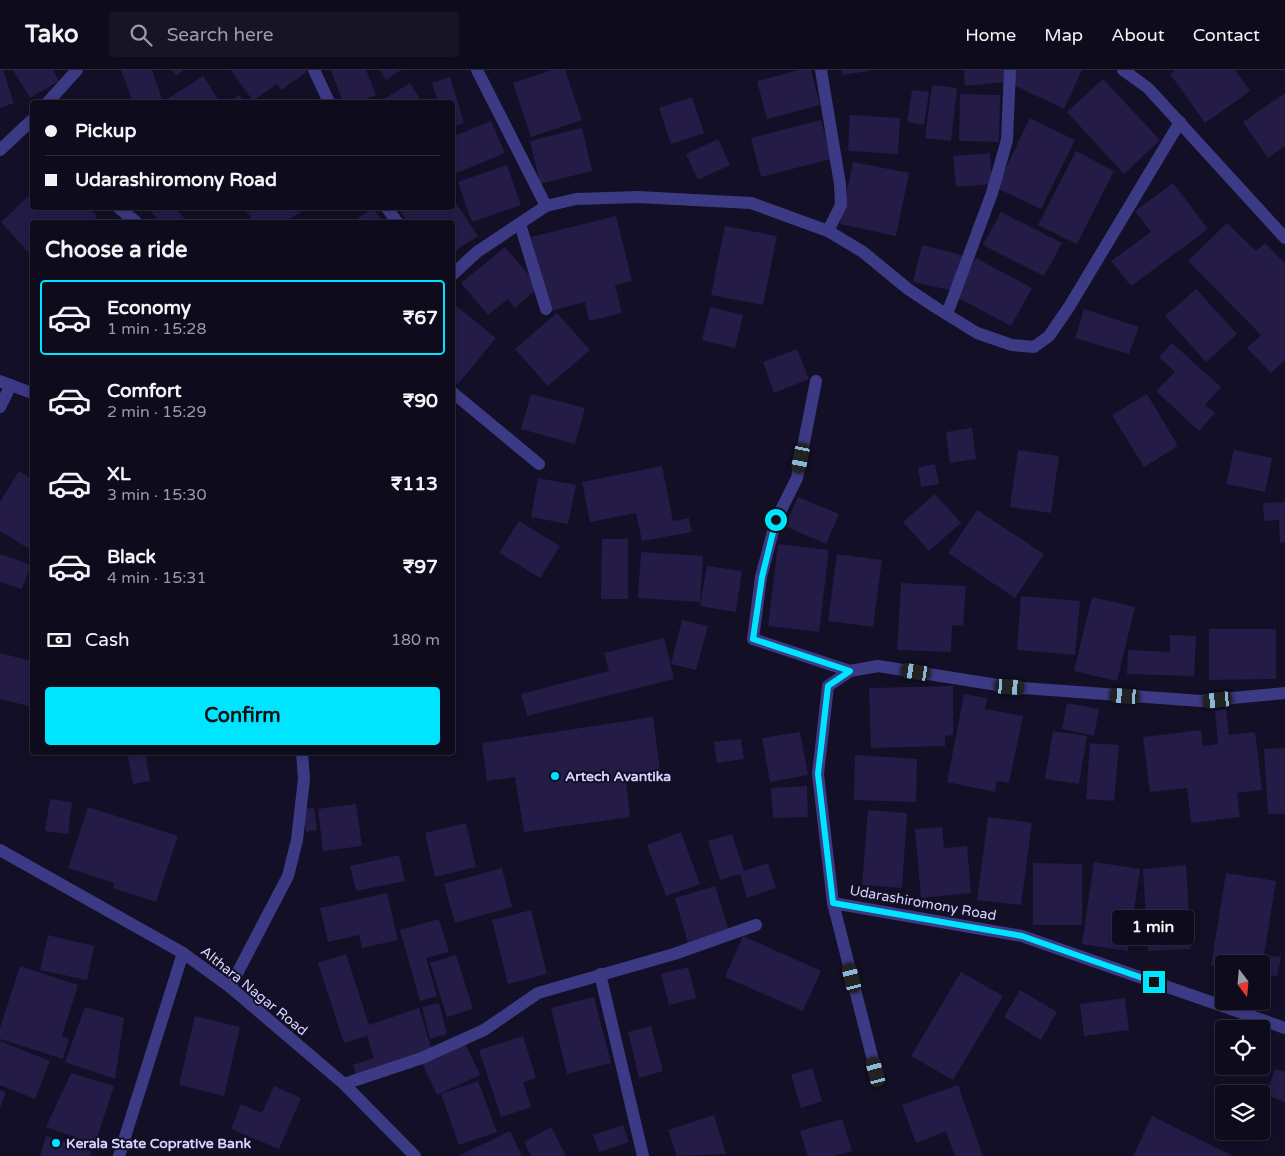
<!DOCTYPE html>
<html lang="en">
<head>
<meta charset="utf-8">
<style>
	body { margin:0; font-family:"Varela Round",sans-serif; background:#171425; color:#f1f3f6; height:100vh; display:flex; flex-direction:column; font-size:19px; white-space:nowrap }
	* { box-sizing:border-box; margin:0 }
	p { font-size:16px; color:#9b9ba3 }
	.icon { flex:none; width:28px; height:28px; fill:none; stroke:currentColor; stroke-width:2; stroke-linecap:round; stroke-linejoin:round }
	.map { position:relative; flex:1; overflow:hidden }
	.panel { position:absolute; left:30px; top:150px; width:425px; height:535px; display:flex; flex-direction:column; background:#0e0b1c; border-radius:5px; box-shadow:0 2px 8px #0003,0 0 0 1px #2e2b3b }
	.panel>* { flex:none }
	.banner { position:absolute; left:30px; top:30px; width:425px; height:110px; border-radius:5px; box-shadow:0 2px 8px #0003,0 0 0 1px #2e2b3b; display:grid; align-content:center; height:110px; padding:0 15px; background:#0e0b1c }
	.needle { width:32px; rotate:164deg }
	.buttons { position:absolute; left:1215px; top:885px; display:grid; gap:10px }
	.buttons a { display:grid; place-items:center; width:55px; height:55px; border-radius:5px; background:#0e0b1c; box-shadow:0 2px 8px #0003,0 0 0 1px #2e2b3b; font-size:25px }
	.end { position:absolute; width:22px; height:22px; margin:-11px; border:6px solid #00e5ff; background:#111; box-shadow:0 0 0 2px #111 }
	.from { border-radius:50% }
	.bubble { position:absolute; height:35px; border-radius:5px; background:#0e0b1c; box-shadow:0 2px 8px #0003,0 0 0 1px #2e2b3b; font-size:16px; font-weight:800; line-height:35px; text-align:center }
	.car { position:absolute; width:15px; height:30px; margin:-15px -8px; border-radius:6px; box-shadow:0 0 4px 1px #0007; background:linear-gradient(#222 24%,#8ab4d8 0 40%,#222 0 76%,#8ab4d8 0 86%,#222 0) }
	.banner b { display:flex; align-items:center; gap:18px; height:48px; font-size:19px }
	.banner b+b { border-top:1px solid #2e2b3b }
	.banner i { width:12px; height:12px; background:#f1f3f6 }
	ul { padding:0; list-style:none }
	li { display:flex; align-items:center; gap:15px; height:75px; margin:0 10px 8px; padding:0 5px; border:2px solid transparent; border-radius:5px }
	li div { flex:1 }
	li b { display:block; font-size:19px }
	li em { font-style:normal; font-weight:800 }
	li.on { border-color:#00e5ff }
	li>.icon { width:45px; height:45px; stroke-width:1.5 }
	h2 { padding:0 15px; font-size:22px; line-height:60px }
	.pay { display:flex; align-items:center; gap:12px; height:55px; padding:0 15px; font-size:19px }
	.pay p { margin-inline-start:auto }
	.button { display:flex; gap:10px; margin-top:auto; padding:10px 15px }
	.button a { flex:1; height:58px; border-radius:5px; background:#00e5ff; color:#111; font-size:20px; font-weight:800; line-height:58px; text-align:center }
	header { display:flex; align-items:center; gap:30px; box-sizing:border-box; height:70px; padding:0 25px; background:#0e0b1c; border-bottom:1px solid #2e2b3b }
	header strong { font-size:24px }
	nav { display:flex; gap:28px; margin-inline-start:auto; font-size:18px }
	.search { width:350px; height:45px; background:#171425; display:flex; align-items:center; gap:12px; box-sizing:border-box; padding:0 18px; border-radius:5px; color:#9b9ba3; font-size:19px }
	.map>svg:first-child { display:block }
</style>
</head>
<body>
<header>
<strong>Tako</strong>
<div class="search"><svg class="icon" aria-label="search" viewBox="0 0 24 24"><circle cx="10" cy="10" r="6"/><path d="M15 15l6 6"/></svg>Search here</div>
<nav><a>Home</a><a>Map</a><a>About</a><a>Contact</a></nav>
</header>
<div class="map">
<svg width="1285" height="1086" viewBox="0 0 1285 1086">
	<rect width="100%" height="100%" fill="#130f26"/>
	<g fill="#241b47">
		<path d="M 0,0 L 3,0 L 14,33 L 0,38 Z"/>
		<path d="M 13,0 L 53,0 L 59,11 L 30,28 Z"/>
		<path d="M 121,0 L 152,0 L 162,29 L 153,32 L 133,32 Z"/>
		<path d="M 172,0 L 184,0 L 176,6 Z"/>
		<path d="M 231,0 L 305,0 L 307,2 L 281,20 L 277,14 L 253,31 Z"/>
		<path d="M 331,0 L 366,0 L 376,25 L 357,32 L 343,32 Z"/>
		<path d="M 380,0 L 401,0 L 386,10 Z"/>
		<path d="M 552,0 L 565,0 L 582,50 L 531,67 L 513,13 Z"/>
		<path d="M 799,0 L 811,0 L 820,35 L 767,49 L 757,11 Z"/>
		<path d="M 842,0 L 869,0 L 869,1 L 842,5 Z"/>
		<path d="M 964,0 L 1004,0 L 1005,12 L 965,16 Z"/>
		<path d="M 1017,0 L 1082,0 L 1064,39 L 1010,13 Z"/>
		<path d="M 1175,0 L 1235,0 L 1250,21 L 1205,53 L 1170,4 Z"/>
		<path d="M 203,6 L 220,32 L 165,32 L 164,31 Z"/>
		<path d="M 450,7 L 464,53 L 452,57 L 452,32 L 438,32 L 432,13 Z"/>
		<path d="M 1103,9 L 1160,70 L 1124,104 L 1067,42 Z"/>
		<path d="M 410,13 L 422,32 L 383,32 L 382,30 Z"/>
		<path d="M 932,15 L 957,18 L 951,71 L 925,68 Z"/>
		<path d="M 912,20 L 929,22 L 924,55 L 907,52 Z"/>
		<path d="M 1285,23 L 1285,76 L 1268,88 L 1243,52 Z"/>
		<path d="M 960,24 L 1000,25 L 999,72 L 959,71 Z"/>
		<path d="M 239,25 L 245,32 L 229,32 Z"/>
		<path d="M 692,27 L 704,63 L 671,74 L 659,38 Z"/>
		<path d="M 850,45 L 900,48 L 898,84 L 848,81 Z"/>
		<path d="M 1030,48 L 1075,70 L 1041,139 L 996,118 Z"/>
		<path d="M 821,50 L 831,89 L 761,107 L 751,68 Z"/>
		<path d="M 491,51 L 505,83 L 452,105 L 452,67 Z"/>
		<path d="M 582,58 L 592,101 L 540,114 L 530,71 Z"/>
		<path d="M 718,69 L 730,95 L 698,110 L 686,84 Z"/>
		<path d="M 1076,81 L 1114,101 L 1077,174 L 1038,155 Z"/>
		<path d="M 990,83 L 992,114 L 956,117 L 953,86 Z"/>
		<path d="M 853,92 L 909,103 L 896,166 L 840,154 Z"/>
		<path d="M 507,95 L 521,135 L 472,152 L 458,112 Z"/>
		<path d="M 1173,113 L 1208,159 L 1131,216 L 1111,191 L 1151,162 L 1135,141 Z"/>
		<path d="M 32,123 L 32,138 L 89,138 L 97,146 L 91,152 L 32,152 L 32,181 L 30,184 L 1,152 Z"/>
		<path d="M 452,127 L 478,166 L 452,183 L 452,152 L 407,152 L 400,141 L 405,138 L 452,138 Z"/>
		<path d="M 148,138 L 176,138 L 187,152 L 159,152 Z"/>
		<path d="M 244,138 L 308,138 L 284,152 L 254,152 Z"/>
		<path d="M 373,138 L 384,152 L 356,152 L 354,151 Z"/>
		<path d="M 1001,142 L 1062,173 L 1044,206 L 983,175 Z"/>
		<path d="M 616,146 L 632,211 L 615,215 L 622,243 L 589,251 L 585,232 L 550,241 L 531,167 Z"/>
		<path d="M 1227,153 L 1256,181 L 1265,173 L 1285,193 L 1285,290 L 1271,303 L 1247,278 L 1261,265 L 1188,191 Z"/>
		<path d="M 725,156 L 777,166 L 763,235 L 711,225 Z"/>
		<path d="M 922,175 L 962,185 L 954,221 L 913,212 Z"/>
		<path d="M 505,177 L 539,217 L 515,238 L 508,229 L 488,245 L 461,213 Z"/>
		<path d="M 976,188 L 1032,218 L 1011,256 L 955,226 Z"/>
		<path d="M 1196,219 L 1237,264 L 1206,292 L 1165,246 Z"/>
		<path d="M 454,234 L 496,268 L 458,314 L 452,309 Z"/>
		<path d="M 710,237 L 743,245 L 735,278 L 702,270 Z"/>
		<path d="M 1084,239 L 1139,257 L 1129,284 L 1075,268 Z"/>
		<path d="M 557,243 L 590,280 L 548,316 L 515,279 Z"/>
		<path d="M 1172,273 L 1221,317 L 1205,335 L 1215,343 L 1199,361 L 1156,321 L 1175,302 L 1159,287 Z"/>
		<path d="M 797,279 L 809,309 L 774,323 L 763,292 Z"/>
		<path d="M 531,324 L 585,338 L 575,374 L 521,359 Z"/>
		<path d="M 1147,324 L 1178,376 L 1144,397 L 1112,345 Z"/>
		<path d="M 972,358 L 976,389 L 950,393 L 946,362 Z"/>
		<path d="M 1018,380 L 1059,386 L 1051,443 L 1010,437 Z"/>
		<path d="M 1234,380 L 1272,388 L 1265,422 L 1226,414 Z"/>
		<path d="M 935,394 L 939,414 L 921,417 L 918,398 Z"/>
		<path d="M 662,396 L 673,451 L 689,448 L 692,462 L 642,471 L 636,443 L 590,452 L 582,412 Z"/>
		<path d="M 19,401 L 32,409 L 31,480 L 0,461 L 0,432 Z"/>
		<path d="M 538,408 L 576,415 L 568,454 L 531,447 Z"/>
		<path d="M 935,424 L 961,453 L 929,481 L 903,452 Z"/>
		<path d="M 798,427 L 839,444 L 826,474 L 785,456 Z"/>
		<path d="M 1285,432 L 1285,472 L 1280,473 L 1279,450 L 1264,451 L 1263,433 Z"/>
		<path d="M 977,440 L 1044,484 L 1015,528 L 948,483 Z"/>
		<path d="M 519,451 L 560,476 L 540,508 L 499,483 Z"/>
		<path d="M 602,469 L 628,469 L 628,529 L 601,529 Z"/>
		<path d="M 778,474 L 829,480 L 819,562 L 768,556 Z"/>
		<path d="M 641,482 L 703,486 L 700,532 L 638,528 Z"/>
		<path d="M 0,484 L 31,495 L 22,519 L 0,512 Z"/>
		<path d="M 837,484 L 882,490 L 873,557 L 828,551 Z"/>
		<path d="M 707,496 L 742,501 L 736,542 L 700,536 Z"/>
		<path d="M 901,513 L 966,516 L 963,556 L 952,555 L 951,582 L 897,580 Z"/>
		<path d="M 1021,526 L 1080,531 L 1075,585 L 1017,580 Z"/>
		<path d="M 1092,527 L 1135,537 L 1117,611 L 1074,601 Z"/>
		<path d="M 682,550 L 708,556 L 696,600 L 671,594 Z"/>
		<path d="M 1209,559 L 1276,559 L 1276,609 L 1209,610 Z"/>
		<path d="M 1170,565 L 1196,566 L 1194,606 L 1127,604 L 1128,580 L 1170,582 Z"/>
		<path d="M 664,568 L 674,609 L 527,646 L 521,624 L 609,601 L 604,583 Z"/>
		<path d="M 0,583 L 32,591 L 32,637 L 0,629 Z"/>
		<path d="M 953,616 L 953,665 L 945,666 L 945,676 L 871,678 L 869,618 Z"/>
		<path d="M 964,624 L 987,628 L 985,639 L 1023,646 L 1009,713 L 997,711 L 995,722 L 947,712 Z"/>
		<path d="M 1067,633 L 1099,639 L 1094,666 L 1062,659 Z"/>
		<path d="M 1226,639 L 1229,665 L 1255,662 L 1262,720 L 1237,723 L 1240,747 L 1191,753 L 1187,718 L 1150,722 L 1143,667 L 1201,660 L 1203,676 L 1218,674 L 1215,641 Z"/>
		<path d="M 653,647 L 660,700 L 625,705 L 630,747 L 524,762 L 515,707 L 487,711 L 482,673 Z"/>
		<path d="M 1053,661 L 1087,666 L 1079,714 L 1045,709 Z"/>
		<path d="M 800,662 L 808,705 L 770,712 L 762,668 Z"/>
		<path d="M 741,669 L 744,689 L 717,693 L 714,672 Z"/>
		<path d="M 1090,673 L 1119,675 L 1114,731 L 1086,729 Z"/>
		<path d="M 1285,678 L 1285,744 L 1268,744 L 1264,679 Z"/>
		<path d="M 127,682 L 145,682 L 150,711 L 133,714 Z"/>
		<path d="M 855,685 L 917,689 L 916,732 L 854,730 Z"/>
		<path d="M 807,716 L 808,747 L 773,748 L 771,718 Z"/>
		<path d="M 50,729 L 72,732 L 68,764 L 45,761 Z"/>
		<path d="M 356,734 L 362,776 L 323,781 L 318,739 Z"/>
		<path d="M 88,737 L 178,766 L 156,832 L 113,818 L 114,813 L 68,798 Z"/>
		<path d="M 314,738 L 317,760 L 306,762 L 303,739 Z"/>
		<path d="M 868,740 L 907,743 L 902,818 L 862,815 Z"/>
		<path d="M 988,747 L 1032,753 L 1021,835 L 977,830 Z"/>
		<path d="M 466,753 L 476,797 L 435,807 L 425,763 Z"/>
		<path d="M 942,757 L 944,778 L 967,776 L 971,823 L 921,828 L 915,759 Z"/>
		<path d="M 681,762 L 700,814 L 666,826 L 647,775 Z"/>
		<path d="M 732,764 L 744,801 L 768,793 L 776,818 L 747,828 L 740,804 L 720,810 L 708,771 Z"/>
		<path d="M 399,785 L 405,811 L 356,821 L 350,796 Z"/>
		<path d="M 1094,792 L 1140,799 L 1128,881 L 1082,874 Z"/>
		<path d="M 1033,793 L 1082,794 L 1082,855 L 1033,855 Z"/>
		<path d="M 1186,795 L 1191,879 L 1148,881 L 1143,799 Z"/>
		<path d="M 502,798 L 512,837 L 455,853 L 444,814 Z"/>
		<path d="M 1226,803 L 1276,811 L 1264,885 L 1281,887 L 1277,906 L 1261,904 L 1261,894 L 1224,894 L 1224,898 L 1211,896 Z"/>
		<path d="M 715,816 L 729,861 L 688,873 L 675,828 Z"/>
		<path d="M 387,823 L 398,870 L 362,878 L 359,865 L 328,872 L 320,838 Z"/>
		<path d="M 531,840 L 547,904 L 508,914 L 492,850 Z"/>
		<path d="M 439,849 L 449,882 L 426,888 L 437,926 L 420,931 L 400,860 Z"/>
		<path d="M 48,865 L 94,876 L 87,910 L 40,900 Z"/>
		<path d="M 743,866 L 821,901 L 803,941 L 725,907 Z"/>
		<path d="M 346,884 L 369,955 L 419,938 L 432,980 L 356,1005 L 353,995 L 374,988 L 367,966 L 344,973 L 318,893 Z"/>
		<path d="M 456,885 L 473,939 L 447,947 L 430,893 Z"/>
		<path d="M 20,896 L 78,915 L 62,966 L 69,969 L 63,989 L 0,969 L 0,958 Z"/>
		<path d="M 688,897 L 696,928 L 669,935 L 661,904 Z"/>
		<path d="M 961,902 L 1003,926 L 953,1010 L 911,986 Z"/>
		<path d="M 1020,920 L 1057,942 L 1041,970 L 1004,947 Z"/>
		<path d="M 594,927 L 611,993 L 567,1004 L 551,938 Z"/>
		<path d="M 1125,928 L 1129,960 L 1084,966 L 1080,934 Z"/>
		<path d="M 439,933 L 447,964 L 430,969 L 422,937 Z"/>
		<path d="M 85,937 L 124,948 L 115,1009 L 65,992 Z"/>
		<path d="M 195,946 L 240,957 L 224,1026 L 179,1015 Z"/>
		<path d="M 651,956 L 663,1001 L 639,1008 L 628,962 Z"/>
		<path d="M 523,966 L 536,1008 L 523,1012 L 531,1037 L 501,1047 L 479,980 Z"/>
		<path d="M 0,971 L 50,991 L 35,1029 L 0,1015 Z"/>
		<path d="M 465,973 L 480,1005 L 437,1025 L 422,993 Z"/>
		<path d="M 812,998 L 822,1031 L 801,1038 L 791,1005 Z"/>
		<path d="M 1275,999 L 1285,1002 L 1285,1032 L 1266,1025 Z"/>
		<path d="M 71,1003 L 114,1016 L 95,1074 L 46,1057 Z"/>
		<path d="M 478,1011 L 497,1062 L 459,1075 L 441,1024 Z"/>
		<path d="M 958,1015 L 983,1086 L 955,1086 L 946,1061 L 916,1073 L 902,1035 Z"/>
		<path d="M 274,1016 L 301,1028 L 279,1079 L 231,1059 L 241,1034 L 262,1043 Z"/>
		<path d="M 0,1020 L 6,1022 L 0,1038 Z"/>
		<path d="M 714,1045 L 726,1084 L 677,1086 L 668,1060 Z"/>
		<path d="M 1152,1046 L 1233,1086 L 1133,1086 Z"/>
		<path d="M 842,1049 L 852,1081 L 834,1086 L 808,1086 L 800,1061 Z"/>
		<path d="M 623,1055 L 629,1072 L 599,1082 L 593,1065 Z"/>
		<path d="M 551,1057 L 566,1086 L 531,1086 L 524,1072 Z"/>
		<path d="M 510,1061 L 522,1086 L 458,1086 Z"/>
		<path d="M 46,1066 L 91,1081 L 90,1086 L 40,1086 Z"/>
	</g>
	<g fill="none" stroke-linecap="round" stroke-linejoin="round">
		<g stroke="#3d3a85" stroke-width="12">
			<path d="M 314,0 L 329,32"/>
			<path d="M 821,0 L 840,114 L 841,135 L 828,161"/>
			<path d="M 1123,0 L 1148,18 L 1285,168"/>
			<path d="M 48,32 L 77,0"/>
			<path d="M 0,80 L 32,50"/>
			<path d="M 546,136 L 576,129 L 638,127 L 751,133 L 828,161 L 863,182 L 908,219 L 935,237 L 977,263 L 1012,275 L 1034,277 L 1049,266 L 1069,237 L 1180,52"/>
			<path d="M 119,138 L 136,152"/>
			<path d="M 387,138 L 397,152"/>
			<path d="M 520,154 L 546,239"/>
			<path d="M 452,205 L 477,182 L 546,136 L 477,0"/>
			<path d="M 947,244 L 992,123 L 1007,70 L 1010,0"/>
			<path d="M 0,311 L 32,323"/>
			<path d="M 816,311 L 797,408 L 776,450 L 761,507 L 753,569 L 850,601"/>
			<path d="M 452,322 L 539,394"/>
			<path d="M 0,337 L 11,315"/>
			<path d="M 1285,623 L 1201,631 L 1010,617 L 878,596 L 850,601 L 828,616 L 818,704 L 833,833 L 1022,866 L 1285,958"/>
			<path d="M 0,780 L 183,883 L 230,917 L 344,1014 L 415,1086"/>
			<path d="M 833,833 L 876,1002"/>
			<path d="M 600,904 L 643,1086"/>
			<path d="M 230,917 L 288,806 L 297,770 L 304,709 L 302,682"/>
			<path d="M 344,1014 L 422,988 L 484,960 L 538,923 L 674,884 L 756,855"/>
			<path d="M 119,1086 L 183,883"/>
		</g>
	</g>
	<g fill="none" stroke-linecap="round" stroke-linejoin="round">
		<path stroke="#00e5ff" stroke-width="6" d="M 776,450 L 762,507 L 753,569 L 850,601 L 828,616 L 818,704 L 833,833 L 1022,866 L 1154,912"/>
	</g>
	<g fill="#00e5ff" stroke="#130f26" stroke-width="2">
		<circle cx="555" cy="706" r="5"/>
		<circle cx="56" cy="1073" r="5"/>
	</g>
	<g text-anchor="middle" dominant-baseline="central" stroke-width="4" stroke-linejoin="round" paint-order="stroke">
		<g font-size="14" font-weight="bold" fill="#d9d4ff" stroke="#130f26" text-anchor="start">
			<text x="565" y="706">Artech Avantika</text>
			<text x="66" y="1073">Kerala State Coprative Bank</text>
		</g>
		<g font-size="14" fill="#d9d4ff" stroke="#130f26">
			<text transform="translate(923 833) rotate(10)">Udarashiromony Road</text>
			<text transform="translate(254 921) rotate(39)">Althara Nagar Road</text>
		</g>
	</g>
</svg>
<div class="buttons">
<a><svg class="needle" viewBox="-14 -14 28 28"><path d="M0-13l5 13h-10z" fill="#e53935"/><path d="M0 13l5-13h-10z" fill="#9b9ba3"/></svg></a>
<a><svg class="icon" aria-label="locate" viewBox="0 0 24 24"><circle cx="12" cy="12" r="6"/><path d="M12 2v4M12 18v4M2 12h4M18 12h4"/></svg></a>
<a><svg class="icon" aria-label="layers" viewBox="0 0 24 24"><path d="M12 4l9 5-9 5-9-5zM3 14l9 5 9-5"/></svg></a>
</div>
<i class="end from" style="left:776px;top:450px"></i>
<i class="end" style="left:1154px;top:912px"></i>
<div class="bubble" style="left:1112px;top:840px;width:82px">1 min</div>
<i class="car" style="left:801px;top:388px;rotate:191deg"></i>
<i class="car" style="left:916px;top:602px;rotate:279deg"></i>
<i class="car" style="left:1010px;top:617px;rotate:94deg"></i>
<i class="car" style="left:1125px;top:626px;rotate:274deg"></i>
<i class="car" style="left:1218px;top:630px;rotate:264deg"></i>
<i class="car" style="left:852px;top:908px;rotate:346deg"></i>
<i class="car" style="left:876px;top:1002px;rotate:345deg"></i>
<div class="banner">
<b><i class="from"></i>Pickup</b>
<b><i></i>Udarashiromony Road</b>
</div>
<section class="panel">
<h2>Choose a ride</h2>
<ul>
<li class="on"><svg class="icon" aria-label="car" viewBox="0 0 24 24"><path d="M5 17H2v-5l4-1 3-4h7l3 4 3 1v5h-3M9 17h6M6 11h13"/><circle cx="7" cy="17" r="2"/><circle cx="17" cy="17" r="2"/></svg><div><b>Economy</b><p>1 min · 15:28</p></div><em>₹67</em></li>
<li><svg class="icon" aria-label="car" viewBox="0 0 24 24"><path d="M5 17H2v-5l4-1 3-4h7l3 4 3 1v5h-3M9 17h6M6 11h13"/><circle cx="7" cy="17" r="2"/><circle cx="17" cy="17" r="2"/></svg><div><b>Comfort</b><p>2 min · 15:29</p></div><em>₹90</em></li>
<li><svg class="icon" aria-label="car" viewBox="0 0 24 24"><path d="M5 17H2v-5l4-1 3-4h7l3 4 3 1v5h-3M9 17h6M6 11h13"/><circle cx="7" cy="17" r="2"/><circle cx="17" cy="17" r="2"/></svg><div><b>XL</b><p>3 min · 15:30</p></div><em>₹113</em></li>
<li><svg class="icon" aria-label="car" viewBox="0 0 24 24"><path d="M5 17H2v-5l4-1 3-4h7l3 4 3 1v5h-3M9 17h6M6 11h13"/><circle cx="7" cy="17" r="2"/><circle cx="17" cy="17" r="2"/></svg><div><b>Black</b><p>4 min · 15:31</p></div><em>₹97</em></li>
</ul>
<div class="pay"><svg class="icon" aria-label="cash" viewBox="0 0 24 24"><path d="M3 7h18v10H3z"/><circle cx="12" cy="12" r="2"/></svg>Cash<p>180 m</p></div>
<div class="button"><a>Confirm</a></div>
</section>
</div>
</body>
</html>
